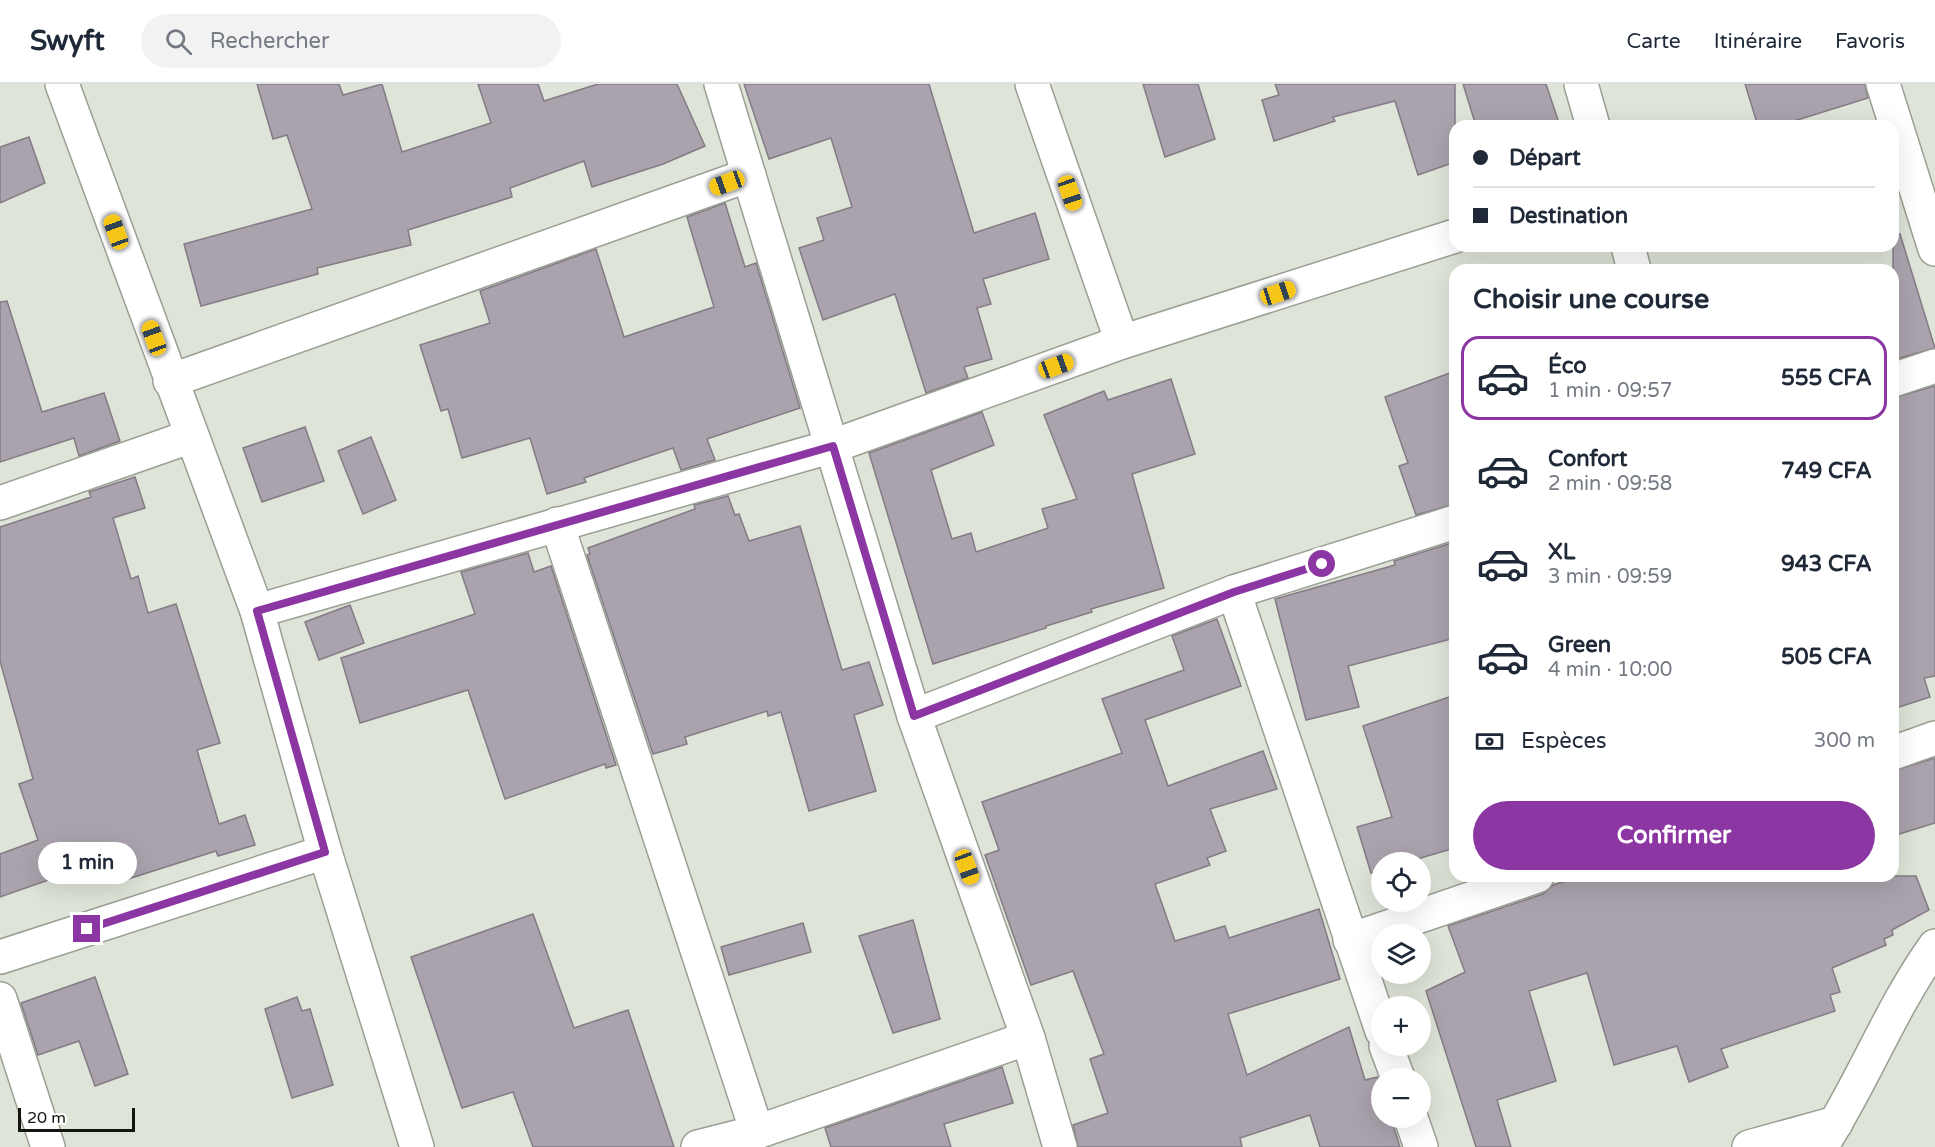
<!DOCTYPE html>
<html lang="fr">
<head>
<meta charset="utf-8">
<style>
	body { margin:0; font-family:"Varela Round",sans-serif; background:#f2f2f3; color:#1f2937; height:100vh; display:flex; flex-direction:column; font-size:22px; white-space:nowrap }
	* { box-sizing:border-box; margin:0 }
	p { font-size:20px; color:#747a83 }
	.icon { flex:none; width:33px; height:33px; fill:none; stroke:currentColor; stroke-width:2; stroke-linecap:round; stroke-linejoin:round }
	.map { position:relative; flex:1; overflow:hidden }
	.details { position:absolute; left:1449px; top:180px; width:450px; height:618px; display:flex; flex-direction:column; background:#fff; border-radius:18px; box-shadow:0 6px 24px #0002 }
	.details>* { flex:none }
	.hud { position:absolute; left:1449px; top:36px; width:450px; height:132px; border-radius:18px; box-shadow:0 6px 24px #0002; display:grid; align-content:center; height:132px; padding:0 24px; background:#fff }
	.controls { position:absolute; left:1371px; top:768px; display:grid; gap:12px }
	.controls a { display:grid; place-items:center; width:60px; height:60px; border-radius:50%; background:#fff; box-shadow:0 6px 24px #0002; font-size:30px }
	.scale { position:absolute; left:18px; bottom:15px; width:117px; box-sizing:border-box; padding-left:6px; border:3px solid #141511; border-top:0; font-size:16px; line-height:21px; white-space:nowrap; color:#141511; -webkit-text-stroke:4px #fff; paint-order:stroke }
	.end { position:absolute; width:27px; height:27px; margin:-14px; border:8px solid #8c36a3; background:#fff; box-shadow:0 0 0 3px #fff }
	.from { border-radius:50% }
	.bubble { position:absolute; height:42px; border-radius:21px; background:#fff; box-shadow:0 6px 24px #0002; font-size:20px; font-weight:700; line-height:42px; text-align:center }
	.car { position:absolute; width:18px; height:36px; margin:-18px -9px; border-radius:8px; box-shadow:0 0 4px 2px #0007; background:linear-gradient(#f5c518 24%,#345 0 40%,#f5c518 0 76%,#345 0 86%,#f5c518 0) }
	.hud b { display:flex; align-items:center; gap:21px; height:57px; font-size:22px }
	.hud b+b { border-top:2px solid #e0e1e3 }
	.hud i { width:15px; height:15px; background:#1f2937 }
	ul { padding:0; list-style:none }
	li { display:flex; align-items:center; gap:18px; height:84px; margin:0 12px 9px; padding:0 12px; border:3px solid transparent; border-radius:18px }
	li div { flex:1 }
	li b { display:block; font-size:22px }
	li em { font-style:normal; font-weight:700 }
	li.current { border-color:#8c36a3 }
	li>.icon { width:54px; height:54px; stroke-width:1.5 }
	h2 { padding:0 24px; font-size:27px; line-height:72px }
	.pay { display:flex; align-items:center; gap:15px; height:66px; padding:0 24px; font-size:22px }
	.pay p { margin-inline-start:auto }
	.primary-button { display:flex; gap:12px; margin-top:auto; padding:12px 24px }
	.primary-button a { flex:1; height:69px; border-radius:36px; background:#8c36a3; color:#fff; font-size:24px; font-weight:700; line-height:69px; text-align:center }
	header { display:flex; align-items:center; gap:36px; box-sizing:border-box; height:84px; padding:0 30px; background:#fff; border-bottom:2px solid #e0e1e3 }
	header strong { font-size:28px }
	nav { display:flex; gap:33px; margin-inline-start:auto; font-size:21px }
	.search { width:420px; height:54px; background:#f2f2f3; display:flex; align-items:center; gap:15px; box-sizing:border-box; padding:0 21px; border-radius:33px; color:#747a83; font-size:22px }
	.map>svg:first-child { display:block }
</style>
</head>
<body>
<header>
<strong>Swyft</strong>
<div class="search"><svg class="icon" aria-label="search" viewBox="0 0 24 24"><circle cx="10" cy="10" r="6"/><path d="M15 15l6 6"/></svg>Rechercher</div>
<nav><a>Carte</a><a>Itinéraire</a><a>Favoris</a></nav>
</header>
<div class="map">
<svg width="1935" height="1063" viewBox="0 0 1935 1063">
	<rect width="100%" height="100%" fill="#dee4d7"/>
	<g fill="#aaa2ac" stroke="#837b85" stroke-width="1.5">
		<path d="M 257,0 L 339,0 L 343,11 L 382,0 L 402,68 L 491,39 L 478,0 L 538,0 L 544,17 L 598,0 L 677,0 L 705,62 L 663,80 L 592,103 L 584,77 L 510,104 L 512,113 L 408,146 L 411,161 L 317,184 L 318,190 L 201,222 L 184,160 L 312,125 L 287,51 L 273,55 Z"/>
		<path d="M 744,0 L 929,0 L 974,149 L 1035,129 L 1049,175 L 983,195 L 991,220 L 977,224 L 992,275 L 964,283 L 968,294 L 926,309 L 895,210 L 823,236 L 799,164 L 824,156 L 817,134 L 852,123 L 831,54 L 769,75 Z"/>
		<path d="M 1143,0 L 1198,0 L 1215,55 L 1165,73 Z"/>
		<path d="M 1275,0 L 1455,0 L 1455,78 L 1418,91 L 1395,17 L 1333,33 L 1335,37 L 1274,57 L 1262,16 L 1279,11 Z"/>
		<path d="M 1463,0 L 1546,0 L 1560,42 L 1476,42 Z"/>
		<path d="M 1745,0 L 1865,0 L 1868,14 L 1778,42 L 1758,42 Z"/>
		<path d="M 29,53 L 45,99 L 0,119 L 0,63 Z"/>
		<path d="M 725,119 L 745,183 L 756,179 L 800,324 L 707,355 L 715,376 L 681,386 L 673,364 L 584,394 L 586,398 L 547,410 L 530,354 L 462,374 L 448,325 L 441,327 L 420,261 L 490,239 L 480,207 L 596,165 L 624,253 L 714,223 L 687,133 Z"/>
		<path d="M 1900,150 L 1935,264 L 1893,276 L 1893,152 Z"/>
		<path d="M 7,217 L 42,328 L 104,309 L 120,357 L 79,372 L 74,354 L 0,378 L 0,218 Z"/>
		<path d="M 1455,287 L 1455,420 L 1416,431 L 1399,382 L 1408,379 L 1385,313 Z"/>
		<path d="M 1171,295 L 1195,370 L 1132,390 L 1164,504 L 1091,525 L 1092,528 L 1046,542 L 1046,544 L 933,580 L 869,369 L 982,328 L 994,361 L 931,386 L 952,455 L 971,449 L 976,468 L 1048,444 L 1042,425 L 1077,415 L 1044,331 L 1104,307 L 1108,316 Z"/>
		<path d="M 1935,302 L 1935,592 L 1924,594 L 1930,613 L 1893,625 L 1893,314 Z"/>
		<path d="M 305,343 L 324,397 L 262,418 L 243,364 Z"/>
		<path d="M 371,353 L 396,416 L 363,430 L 338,367 Z"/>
		<path d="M 135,393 L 145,424 L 113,434 L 131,495 L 138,492 L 148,529 L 176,520 L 220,659 L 197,666 L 219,740 L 245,731 L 255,761 L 218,772 L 216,767 L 128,795 L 120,771 L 0,813 L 0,770 L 38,756 L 19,700 L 33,695 L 0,577 L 0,443 L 91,413 L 89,408 Z"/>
		<path d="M 728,412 L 735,431 L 739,430 L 749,457 L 800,442 L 842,586 L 869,578 L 883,621 L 854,631 L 876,707 L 809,727 L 781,628 L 768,632 L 767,627 L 685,653 L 687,660 L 653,670 L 587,471 L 590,470 L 588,464 L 695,425 L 694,421 Z"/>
		<path d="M 1455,458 L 1455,554 L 1348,582 L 1359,623 L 1306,636 L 1275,515 L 1395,481 L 1394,477 Z"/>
		<path d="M 528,469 L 534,488 L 551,482 L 616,681 L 606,684 L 605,680 L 505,715 L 468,606 L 360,639 L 341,574 L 475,530 L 461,488 Z"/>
		<path d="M 350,521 L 364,559 L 319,576 L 305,538 Z"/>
		<path d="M 1217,535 L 1241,602 L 1145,636 L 1168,702 L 1263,667 L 1277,705 L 1210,725 L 1226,767 L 1207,774 L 1210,781 L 1155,800 L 1175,857 L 1225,842 L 1229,854 L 1319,825 L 1340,895 L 1228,930 L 1247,991 L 1349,943 L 1365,996 L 1377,993 L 1382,1002 L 1382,1034 L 1391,1034 L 1400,1063 L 1320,1063 L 1310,1031 L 1240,1054 L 1242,1063 L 1078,1063 L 1073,1041 L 1108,1029 L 1090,975 L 1104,970 L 1073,887 L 1031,901 L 985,771 L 999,766 L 982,718 L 1122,669 L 1102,615 L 1184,586 L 1172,552 Z"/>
		<path d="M 1455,611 L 1455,764 L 1407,778 L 1382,778 L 1382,786 L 1371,789 L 1357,743 L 1392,733 L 1363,642 Z"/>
		<path d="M 1935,674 L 1935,739 L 1893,752 L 1893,687 Z"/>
		<path d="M 1582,792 L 1916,792 L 1929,826 L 1892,846 L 1893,851 L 1884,855 L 1886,861 L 1832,884 L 1840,908 L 1830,911 L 1835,927 L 1721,965 L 1728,983 L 1689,998 L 1677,962 L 1614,981 L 1587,889 L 1529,907 L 1556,997 L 1497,1016 L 1511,1063 L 1476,1063 L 1426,907 L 1465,888 L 1448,842 L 1543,810 L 1553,801 Z"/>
		<path d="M 533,830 L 574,944 L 628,926 L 674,1063 L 533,1063 L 513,1008 L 462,1024 L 411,873 Z"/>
		<path d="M 913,836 L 940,935 L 893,949 L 859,852 Z"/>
		<path d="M 803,839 L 811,868 L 729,891 L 721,863 Z"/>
		<path d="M 95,893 L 128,990 L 95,1002 L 79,957 L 38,971 L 21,919 Z"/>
		<path d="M 297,913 L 302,927 L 310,925 L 333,1001 L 292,1014 L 265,925 Z"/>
		<path d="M 1002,983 L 1013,1019 L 944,1040 L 951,1063 L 831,1063 L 825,1044 Z"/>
	</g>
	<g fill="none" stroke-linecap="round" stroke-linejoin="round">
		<defs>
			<g id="minor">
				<path d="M 62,0 L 257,527 L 325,768 L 417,1063"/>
				<path d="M 721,0 L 914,632 L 1028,954 L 1060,1063"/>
				<path d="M 1032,0 L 1122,258"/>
				<path d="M 1581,0 L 1593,42"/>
				<path d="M 1883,0 L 1935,165"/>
				<path d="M 1628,162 L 1634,186"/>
				<path d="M 1893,296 L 1935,282"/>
				<path d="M 170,297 L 749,91"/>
				<path d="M 0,419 L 192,352"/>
				<path d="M 557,440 L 757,1048"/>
				<path d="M 1234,508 L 1382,947"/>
				<path d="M 257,527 L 833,362 L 1122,258 L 1455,152"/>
				<path d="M 914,632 L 1234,508 L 1455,438"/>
				<path d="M 1893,669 L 1935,654"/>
				<path d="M 1350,856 L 1537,792"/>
				<path d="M 0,873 L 325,768"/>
				<path d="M 0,915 L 48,1063"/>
				<path d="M 1386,962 L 1398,994"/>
				<path d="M 1411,1034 L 1421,1063"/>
				<path d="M 698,1063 L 757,1048 L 1028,954"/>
				<path d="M 1749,1063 L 1836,1039"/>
				<path d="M 1821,1063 C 1863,998 1890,925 1935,862"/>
			</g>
		</defs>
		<use href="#minor" stroke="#9a9f94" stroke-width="36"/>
		<use href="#minor" stroke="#fff" stroke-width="33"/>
	</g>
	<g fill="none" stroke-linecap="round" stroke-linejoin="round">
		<path stroke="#8c36a3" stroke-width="8" d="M 87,845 L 325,768 L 257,527 L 833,362 L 914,632 L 1234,508 L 1322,480"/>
	</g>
</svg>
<div class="controls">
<a><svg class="icon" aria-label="locate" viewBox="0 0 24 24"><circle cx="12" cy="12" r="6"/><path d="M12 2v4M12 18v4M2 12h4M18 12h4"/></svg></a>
<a><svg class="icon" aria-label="layers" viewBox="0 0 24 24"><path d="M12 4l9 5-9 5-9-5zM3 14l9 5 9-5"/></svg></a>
<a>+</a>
<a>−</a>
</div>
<div class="scale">20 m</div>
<i class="end from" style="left:1322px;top:480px"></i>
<i class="end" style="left:87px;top:845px"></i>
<div class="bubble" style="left:38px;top:758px;width:99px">1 min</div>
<i class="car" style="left:727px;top:99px;rotate:250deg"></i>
<i class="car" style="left:1070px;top:109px;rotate:161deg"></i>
<i class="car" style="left:116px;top:148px;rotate:340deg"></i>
<i class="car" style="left:1278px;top:209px;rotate:72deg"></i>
<i class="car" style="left:154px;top:254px;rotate:340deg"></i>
<i class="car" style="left:1056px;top:282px;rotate:70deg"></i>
<i class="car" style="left:967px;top:783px;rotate:160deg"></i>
<div class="hud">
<b><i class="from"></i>Départ</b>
<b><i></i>Destination</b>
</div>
<section class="details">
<h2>Choisir une course</h2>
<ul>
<li class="current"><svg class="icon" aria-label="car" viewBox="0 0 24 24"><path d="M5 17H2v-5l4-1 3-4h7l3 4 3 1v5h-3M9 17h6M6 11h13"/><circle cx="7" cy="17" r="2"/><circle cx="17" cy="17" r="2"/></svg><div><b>Éco</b><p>1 min · 09:57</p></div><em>555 CFA</em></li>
<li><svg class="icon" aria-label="car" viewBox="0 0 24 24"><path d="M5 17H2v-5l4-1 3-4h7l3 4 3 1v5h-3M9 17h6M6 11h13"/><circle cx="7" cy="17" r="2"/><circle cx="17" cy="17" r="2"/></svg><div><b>Confort</b><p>2 min · 09:58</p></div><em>749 CFA</em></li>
<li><svg class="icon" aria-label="car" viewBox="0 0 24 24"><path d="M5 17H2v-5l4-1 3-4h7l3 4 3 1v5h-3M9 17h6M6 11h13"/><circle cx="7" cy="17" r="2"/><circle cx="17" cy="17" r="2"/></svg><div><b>XL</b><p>3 min · 09:59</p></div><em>943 CFA</em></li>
<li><svg class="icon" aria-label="car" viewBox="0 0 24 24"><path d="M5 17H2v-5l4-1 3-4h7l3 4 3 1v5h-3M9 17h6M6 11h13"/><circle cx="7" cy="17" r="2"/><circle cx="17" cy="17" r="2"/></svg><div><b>Green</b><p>4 min · 10:00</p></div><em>505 CFA</em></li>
</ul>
<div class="pay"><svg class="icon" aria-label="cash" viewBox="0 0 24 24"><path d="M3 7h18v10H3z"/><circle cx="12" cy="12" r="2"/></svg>Espèces<p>300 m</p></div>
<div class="primary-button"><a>Confirmer</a></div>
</section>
</div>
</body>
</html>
